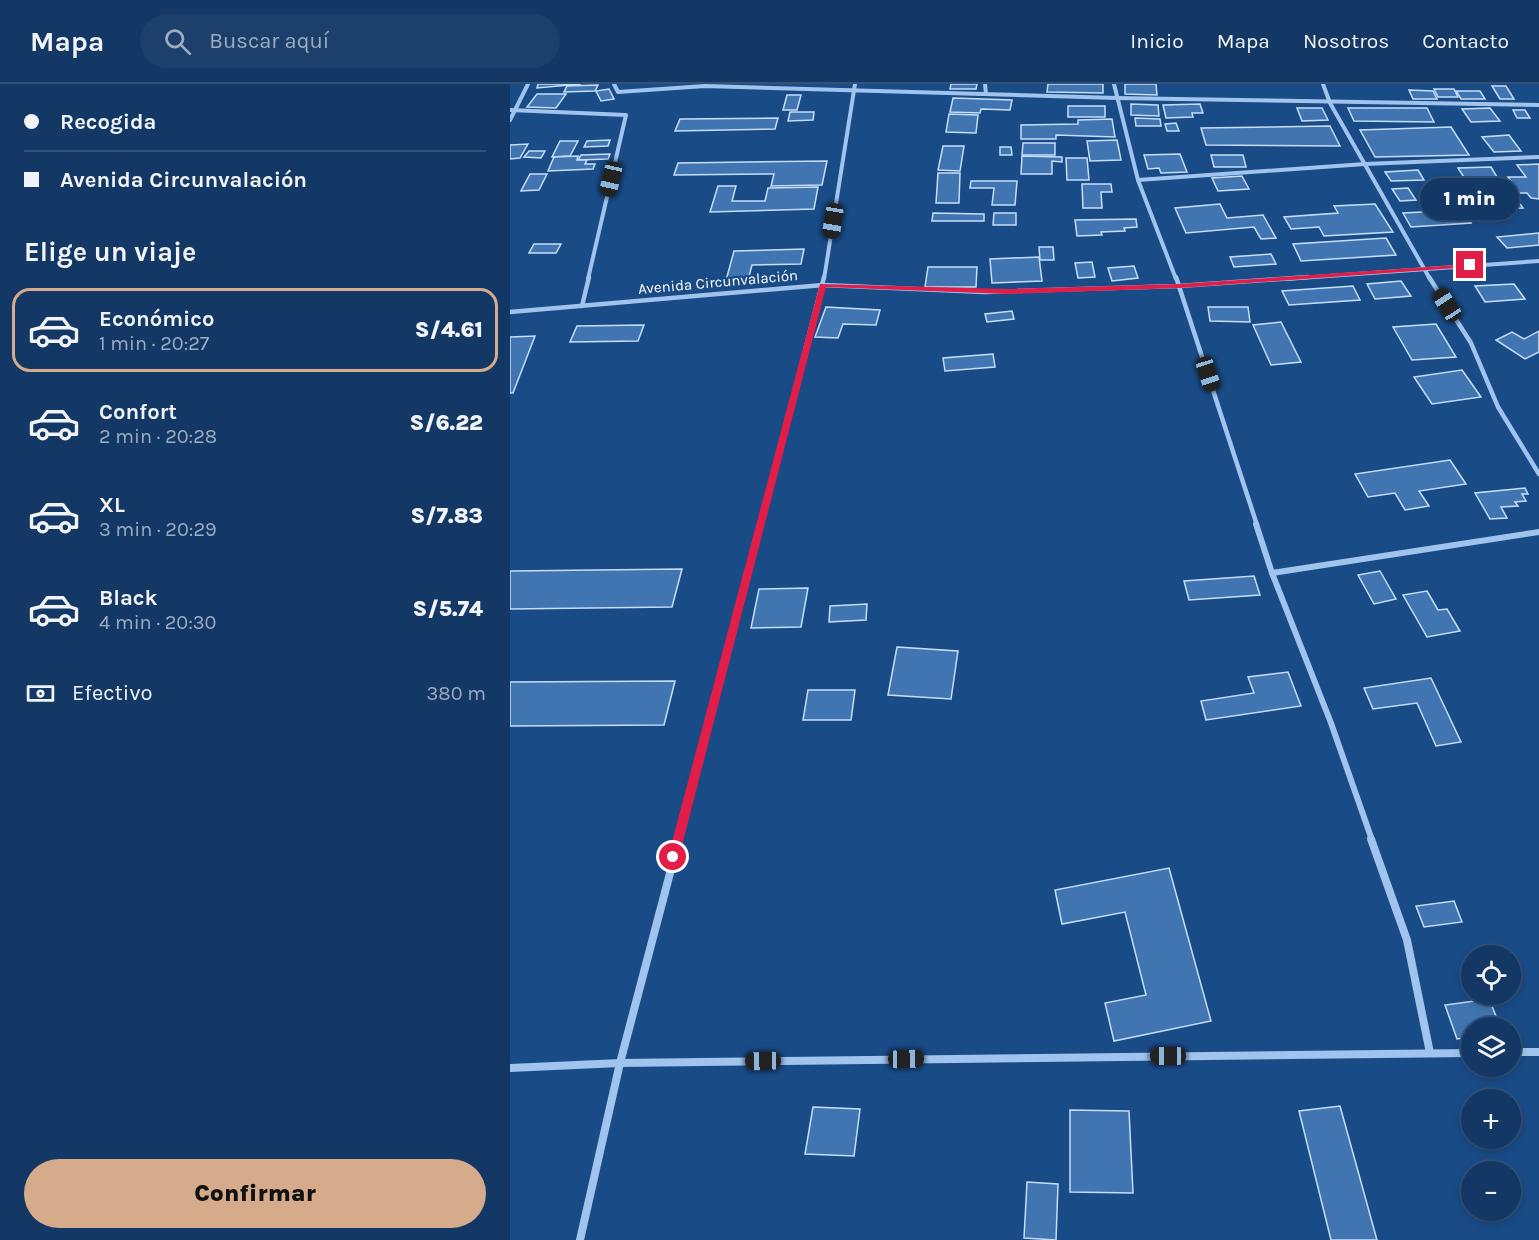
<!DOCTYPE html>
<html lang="es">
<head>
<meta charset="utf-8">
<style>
	body { margin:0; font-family:Karla,sans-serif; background:#1c3f6b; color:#f1f3f6; height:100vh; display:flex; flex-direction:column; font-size:22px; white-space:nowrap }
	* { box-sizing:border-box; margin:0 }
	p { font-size:20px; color:#9dacbf }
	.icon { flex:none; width:33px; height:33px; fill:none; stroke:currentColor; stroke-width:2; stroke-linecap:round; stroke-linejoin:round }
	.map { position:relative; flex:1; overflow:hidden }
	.side { display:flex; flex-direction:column; background:#133865; width:510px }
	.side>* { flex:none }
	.guide { display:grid; align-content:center; height:132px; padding:0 24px; background:#133865 }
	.fabs { position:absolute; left:951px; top:861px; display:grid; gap:12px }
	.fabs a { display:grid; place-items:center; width:60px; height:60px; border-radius:50%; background:#133865; box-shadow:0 3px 9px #0003,0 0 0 2px #325279; font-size:30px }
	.end { position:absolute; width:27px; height:27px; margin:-14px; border:8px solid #e11d48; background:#fff; box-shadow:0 0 0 3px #fff }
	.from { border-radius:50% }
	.bubble { position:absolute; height:42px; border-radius:21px; background:#133865; box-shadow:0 3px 9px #0003,0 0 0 2px #325279; font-size:20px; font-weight:800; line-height:42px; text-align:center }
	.car { position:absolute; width:18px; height:36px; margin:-18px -9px; border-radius:8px; box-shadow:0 0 4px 2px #0007; background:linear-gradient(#222 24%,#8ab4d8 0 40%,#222 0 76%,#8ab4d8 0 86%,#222 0) }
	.guide b { display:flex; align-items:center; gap:21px; height:57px; font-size:22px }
	.guide b+b { border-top:2px solid #325279 }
	.guide i { width:15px; height:15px; background:#f1f3f6 }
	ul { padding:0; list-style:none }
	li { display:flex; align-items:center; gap:18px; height:84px; margin:0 12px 9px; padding:0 12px; border:3px solid transparent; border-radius:18px }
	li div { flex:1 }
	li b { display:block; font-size:22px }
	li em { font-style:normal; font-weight:800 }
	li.on { border-color:#d6ab8b }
	li>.icon { width:54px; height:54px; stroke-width:1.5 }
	h2 { padding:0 24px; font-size:27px; line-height:72px }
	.pay { display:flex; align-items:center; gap:15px; height:66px; padding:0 24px; font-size:22px }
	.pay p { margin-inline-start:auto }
	.button { display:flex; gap:12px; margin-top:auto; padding:12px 24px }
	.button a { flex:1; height:69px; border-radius:36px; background:#d6ab8b; color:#111; font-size:24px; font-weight:800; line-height:69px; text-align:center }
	header { display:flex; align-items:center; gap:36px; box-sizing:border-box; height:84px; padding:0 30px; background:#133865; border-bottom:2px solid #325279 }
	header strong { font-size:28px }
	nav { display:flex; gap:33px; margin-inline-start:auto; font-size:21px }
	.search { width:420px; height:54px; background:#1c3f6b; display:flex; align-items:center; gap:15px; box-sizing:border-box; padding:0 21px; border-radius:33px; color:#9dacbf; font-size:22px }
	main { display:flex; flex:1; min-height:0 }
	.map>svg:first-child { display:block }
</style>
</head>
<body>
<header>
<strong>Mapa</strong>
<div class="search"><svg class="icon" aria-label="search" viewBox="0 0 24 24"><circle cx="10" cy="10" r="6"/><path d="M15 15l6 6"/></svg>Buscar aquí</div>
<nav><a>Inicio</a><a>Mapa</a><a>Nosotros</a><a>Contacto</a></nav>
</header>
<main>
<section class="side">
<div class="guide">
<b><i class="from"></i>Recogida</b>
<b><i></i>Avenida Circunvalación</b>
</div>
<h2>Elige un viaje</h2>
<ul>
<li class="on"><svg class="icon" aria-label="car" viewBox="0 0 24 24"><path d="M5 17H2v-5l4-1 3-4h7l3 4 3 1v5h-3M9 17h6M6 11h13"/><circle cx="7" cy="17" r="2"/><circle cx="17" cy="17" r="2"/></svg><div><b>Económico</b><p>1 min · 20:27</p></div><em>S/4.61</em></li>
<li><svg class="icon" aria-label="car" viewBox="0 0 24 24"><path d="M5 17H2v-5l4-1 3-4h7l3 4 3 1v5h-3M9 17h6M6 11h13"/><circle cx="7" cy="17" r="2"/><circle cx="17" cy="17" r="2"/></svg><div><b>Confort</b><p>2 min · 20:28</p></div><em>S/6.22</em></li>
<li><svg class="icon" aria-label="car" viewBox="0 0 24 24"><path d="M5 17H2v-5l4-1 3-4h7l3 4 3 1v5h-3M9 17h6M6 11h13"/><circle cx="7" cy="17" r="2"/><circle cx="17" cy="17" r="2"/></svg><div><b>XL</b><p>3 min · 20:29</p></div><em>S/7.83</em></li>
<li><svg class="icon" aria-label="car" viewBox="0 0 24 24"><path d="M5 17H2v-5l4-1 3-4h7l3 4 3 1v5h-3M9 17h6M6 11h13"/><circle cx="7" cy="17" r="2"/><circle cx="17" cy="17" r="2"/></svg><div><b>Black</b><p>4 min · 20:30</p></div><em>S/5.74</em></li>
</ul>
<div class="pay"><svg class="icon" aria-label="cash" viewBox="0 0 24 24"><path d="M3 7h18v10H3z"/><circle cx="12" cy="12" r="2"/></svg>Efectivo<p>380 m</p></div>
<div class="button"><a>Confirmar</a></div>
</section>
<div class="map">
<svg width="1029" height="1156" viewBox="0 0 1029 1156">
	<rect width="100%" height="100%" fill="#194b87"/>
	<g fill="#4175b1" stroke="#c5def9" stroke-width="1.5">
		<path d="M 28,0 L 71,0 L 27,4 Z"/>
		<path d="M 441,0 L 467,0 L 466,5 L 440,5 Z"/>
		<path d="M 538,0 L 593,0 L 593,9 L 537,8 Z"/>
		<path d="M 615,0 L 646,0 L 647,11 L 615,10 Z"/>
		<path d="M 88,1 L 85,7 L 54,8 L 57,2 Z"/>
		<path d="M 982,2 L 996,2 L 1004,15 L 990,15 Z"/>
		<path d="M 99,5 L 104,15 L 91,17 L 86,7 Z"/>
		<path d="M 924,5 L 944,5 L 948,13 L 928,13 Z"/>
		<path d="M 899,6 L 923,7 L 927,15 L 903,15 Z"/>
		<path d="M 946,7 L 970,7 L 975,15 L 951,15 Z"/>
		<path d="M 27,10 L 56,10 L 46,24 L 17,23 Z"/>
		<path d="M 277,11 L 291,11 L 287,26 L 273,26 Z"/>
		<path d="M 443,14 L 502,16 L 500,26 L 471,25 L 470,29 L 440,28 Z"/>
		<path d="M 621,20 L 648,21 L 649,32 L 621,31 Z"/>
		<path d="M 690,20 L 693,29 L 682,29 L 683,33 L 656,34 L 653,21 Z"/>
		<rect x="558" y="22" width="37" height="11"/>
		<path d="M 787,24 L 812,24 L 818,36 L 792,37 Z"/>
		<path d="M 838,24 L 917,24 L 924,38 L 844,37 Z"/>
		<path d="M 980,24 L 990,37 L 961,38 L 952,25 Z"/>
		<path d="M 1003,26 L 1015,26 L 1020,34 L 1007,34 Z"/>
		<path d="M 280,28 L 304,28 L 303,36 L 278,37 Z"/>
		<path d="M 439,30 L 468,31 L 466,49 L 436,48 Z"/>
		<path d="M 268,34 L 265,45 L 165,47 L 170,35 Z"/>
		<path d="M 625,34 L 650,35 L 651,42 L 626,42 Z"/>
		<path d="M 602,35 L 605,53 L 546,51 L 546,55 L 511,55 L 511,41 L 568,40 L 568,36 Z"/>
		<path d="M 666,39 L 669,47 L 657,47 L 655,40 Z"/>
		<path d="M 820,42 L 830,62 L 696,61 L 691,44 Z"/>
		<path d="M 941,43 L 959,71 L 865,73 L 850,46 Z"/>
		<path d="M 999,51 L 1011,67 L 984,68 L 972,53 Z"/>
		<path d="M 100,56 L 98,62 L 74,63 L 77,57 Z"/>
		<path d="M 607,56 L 611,76 L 580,77 L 577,57 Z"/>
		<path d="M 50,57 L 68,57 L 60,72 L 42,73 Z"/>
		<path d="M 513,59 L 545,59 L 545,71 L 512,71 Z"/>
		<path d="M 18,60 L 10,74 L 0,75 L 0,61 Z"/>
		<path d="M 433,62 L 454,62 L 450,87 L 428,86 Z"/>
		<path d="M 490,63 L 501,63 L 502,71 L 490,71 Z"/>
		<path d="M 19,67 L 35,67 L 31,74 L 14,73 Z"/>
		<path d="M 100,70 L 98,75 L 68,76 L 71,71 Z"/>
		<path d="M 670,70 L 677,88 L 651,89 L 649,84 L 638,85 L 634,71 Z"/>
		<path d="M 701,71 L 733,71 L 736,83 L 704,83 Z"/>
		<path d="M 68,72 L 67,76 L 77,76 L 75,80 L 85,80 L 83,85 L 38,87 L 44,73 Z"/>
		<path d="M 512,72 L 552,73 L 552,78 L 542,77 L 542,90 L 511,90 Z"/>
		<path d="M 556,74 L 577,74 L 579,96 L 557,96 Z"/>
		<path d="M 317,77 L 312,101 L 261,102 L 264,90 L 164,91 L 168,79 Z"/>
		<path d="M 1029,80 L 1029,115 L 1021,114 L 1017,109 L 1010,109 L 998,93 L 1016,93 L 1007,81 Z"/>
		<path d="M 981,83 L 987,93 L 965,94 L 970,103 L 960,103 L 948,84 Z"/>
		<path d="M 908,86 L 914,96 L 881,97 L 875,88 Z"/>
		<path d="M 428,89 L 450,89 L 449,119 L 426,119 Z"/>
		<path d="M 20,90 L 37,90 L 29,106 L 11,107 Z"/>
		<path d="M 732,92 L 739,105 L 708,107 L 702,94 Z"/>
		<path d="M 461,97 L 507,97 L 505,121 L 482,121 L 484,104 L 460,104 Z"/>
		<path d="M 572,100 L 601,100 L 602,108 L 591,108 L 592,124 L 573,124 Z"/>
		<path d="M 208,102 L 226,102 L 222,117 L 255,117 L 258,104 L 308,103 L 304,125 L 200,128 Z"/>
		<path d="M 898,104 L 906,116 L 890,117 L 882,105 Z"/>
		<path d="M 1005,113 L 1013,124 L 987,125 L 990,130 L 975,131 L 964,115 Z"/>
		<path d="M 710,120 L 717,134 L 753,131 L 766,154 L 751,155 L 744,143 L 676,149 L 665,124 Z"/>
		<path d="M 865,120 L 883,148 L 814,152 L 809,143 L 781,145 L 774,133 L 828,129 L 824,122 Z"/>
		<path d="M 951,126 L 961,139 L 901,143 L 893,129 Z"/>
		<path d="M 423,129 L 474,130 L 474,137 L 422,137 Z"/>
		<path d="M 484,129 L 506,129 L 506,141 L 483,141 Z"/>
		<path d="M 626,135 L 627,143 L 614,144 L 615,147 L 591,148 L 592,151 L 567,152 L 565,136 Z"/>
		<path d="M 1029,149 L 1029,161 L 997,164 L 987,153 Z"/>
		<path d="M 876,154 L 886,171 L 791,177 L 783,160 Z"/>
		<path d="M 24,160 L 51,160 L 46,169 L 19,169 Z"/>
		<path d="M 529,163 L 543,163 L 544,176 L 530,176 Z"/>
		<path d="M 294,165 L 291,180 L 242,181 L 237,200 L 215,200 L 224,167 Z"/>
		<path d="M 761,170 L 766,180 L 724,183 L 720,173 Z"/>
		<path d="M 529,173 L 532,197 L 482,199 L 480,175 Z"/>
		<path d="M 582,178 L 585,193 L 568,194 L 565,179 Z"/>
		<path d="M 624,182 L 628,194 L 602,197 L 598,184 Z"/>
		<path d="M 418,183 L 467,183 L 466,203 L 415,203 Z"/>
		<path d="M 891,197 L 901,212 L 865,215 L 857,200 Z"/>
		<path d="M 1004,200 L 1015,215 L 975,218 L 965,202 Z"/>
		<path d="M 843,202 L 850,216 L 779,221 L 772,207 Z"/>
		<path d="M 316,223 L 370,226 L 366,241 L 333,240 L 328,254 L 305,253 Z"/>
		<path d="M 698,223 L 738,223 L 740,238 L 700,237 Z"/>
		<path d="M 502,227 L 504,235 L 477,238 L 475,230 Z"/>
		<path d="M 771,238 L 791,278 L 761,281 L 743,241 Z"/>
		<path d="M 926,240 L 946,273 L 902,276 L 883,243 Z"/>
		<path d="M 134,241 L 128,257 L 60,258 L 67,242 Z"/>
		<path d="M 1029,247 L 1029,268 L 1015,275 L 986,256 L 1002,248 L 1014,255 Z"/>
		<path d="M 25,252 L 3,309 L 0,309 L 0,253 Z"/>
		<path d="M 483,270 L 485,283 L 435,287 L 433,274 Z"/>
		<path d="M 952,286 L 971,313 L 922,320 L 904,293 Z"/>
		<path d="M 940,376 L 956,400 L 909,407 L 919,422 L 895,426 L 885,409 L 858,413 L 845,390 Z"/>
		<path d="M 1015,404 L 1018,410 L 1012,410 L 1016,417 L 1005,418 L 1008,422 L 991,423 L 997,434 L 980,435 L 965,409 Z"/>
		<path d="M 172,485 L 162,523 L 0,525 L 0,487 Z"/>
		<path d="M 870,487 L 886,515 L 864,520 L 848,491 Z"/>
		<path d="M 744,492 L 750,511 L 679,516 L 674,497 Z"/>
		<path d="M 298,504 L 291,543 L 241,544 L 249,505 Z"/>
		<path d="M 917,507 L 928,526 L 937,525 L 950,547 L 917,553 L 893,511 Z"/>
		<path d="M 357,520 L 356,536 L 319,538 L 320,522 Z"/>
		<path d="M 387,563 L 448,567 L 441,615 L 378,611 Z"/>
		<path d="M 778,588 L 791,622 L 696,636 L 691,617 L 744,609 L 738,593 Z"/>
		<path d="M 921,594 L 951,658 L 926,662 L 907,619 L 863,625 L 854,604 Z"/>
		<path d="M 165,597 L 154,641 L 0,642 L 0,598 Z"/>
		<path d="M 298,606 L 345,606 L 341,636 L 293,636 Z"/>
		<path d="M 659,784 L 701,937 L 604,957 L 595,919 L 636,911 L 615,828 L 552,840 L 545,806 Z"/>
		<path d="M 944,817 L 952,838 L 914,843 L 906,822 Z"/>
		<path d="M 979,915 L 991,944 L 962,944 L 962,953 L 947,955 L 935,921 Z"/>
		<path d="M 830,1022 L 867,1156 L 821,1156 L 789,1027 Z"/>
		<path d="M 303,1023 L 350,1025 L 344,1072 L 295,1070 Z"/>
		<path d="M 560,1026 L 619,1027 L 623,1109 L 560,1108 Z"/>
		<path d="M 517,1098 L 548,1100 L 546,1156 L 514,1154 Z"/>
	</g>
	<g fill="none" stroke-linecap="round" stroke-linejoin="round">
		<g stroke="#a0c4ed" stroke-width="4">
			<path d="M 104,0 L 108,8 L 195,2 L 607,14 L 1029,21"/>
			<path d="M 475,0 L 476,10"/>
			<path d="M 604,0 L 628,96 L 666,195"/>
			<path d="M 813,0 L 820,19 L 920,195"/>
			<path d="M 0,26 L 116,31 L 78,195"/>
			<path d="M 0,36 L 18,0"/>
			<path d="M 628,96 L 855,80 L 1029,73"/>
			<path d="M 314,195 L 345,0"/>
			<path d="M 776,195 L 1029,177"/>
		</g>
		<g stroke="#a0c4ed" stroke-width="4.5">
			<path d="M 666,193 L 747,441"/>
			<path d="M 919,193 L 961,259 L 988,323 L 1029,390"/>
			<path d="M 72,222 L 79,193"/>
			<path d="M 0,228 L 313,201 L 475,208 L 669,202 L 798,193"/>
			<path d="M 250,441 L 314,193"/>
		</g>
		<g stroke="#a0c4ed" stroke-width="6">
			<path d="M 746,440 L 762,489 L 821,639 L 862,756"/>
			<path d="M 762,489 L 1029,448"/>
			<path d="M 168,756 L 251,440"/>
		</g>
		<g stroke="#a0c4ed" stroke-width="8">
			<path d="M 861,755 L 897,856 L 920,969"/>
			<path d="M 1000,968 L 1029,968"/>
			<path d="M 0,984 L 110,979 L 962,969"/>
			<path d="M 70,1156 L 110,979 L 169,755"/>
		</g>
	</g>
	<path fill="#e11d48" d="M 962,180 L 960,183 L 669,204 L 497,210 L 316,203 L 169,773 L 163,779 L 159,777 L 158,773 L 310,200 L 497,205 L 669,200 Z"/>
	<g text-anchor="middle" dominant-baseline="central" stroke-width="4.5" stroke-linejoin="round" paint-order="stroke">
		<g font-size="15" fill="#fff" stroke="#194b87">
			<text transform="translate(208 198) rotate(-5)">Avenida Circunvalación</text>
		</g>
	</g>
</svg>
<div class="fabs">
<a><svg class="icon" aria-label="locate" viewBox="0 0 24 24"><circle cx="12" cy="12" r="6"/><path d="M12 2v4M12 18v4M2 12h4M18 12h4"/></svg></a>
<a><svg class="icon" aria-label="layers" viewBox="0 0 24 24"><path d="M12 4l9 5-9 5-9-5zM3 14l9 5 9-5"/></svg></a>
<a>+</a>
<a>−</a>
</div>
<i class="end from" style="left:163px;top:773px"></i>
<i class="end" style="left:960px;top:181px"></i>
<div class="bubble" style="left:910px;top:94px;width:99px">1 min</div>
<i class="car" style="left:101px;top:95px;rotate:193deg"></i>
<i class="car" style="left:323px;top:137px;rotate:189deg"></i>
<i class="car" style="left:937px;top:221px;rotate:327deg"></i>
<i class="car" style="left:698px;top:290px;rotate:162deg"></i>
<i class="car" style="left:658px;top:972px;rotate:270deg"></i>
<i class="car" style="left:396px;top:975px;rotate:89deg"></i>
<i class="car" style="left:253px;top:977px;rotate:269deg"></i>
</div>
</main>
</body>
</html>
